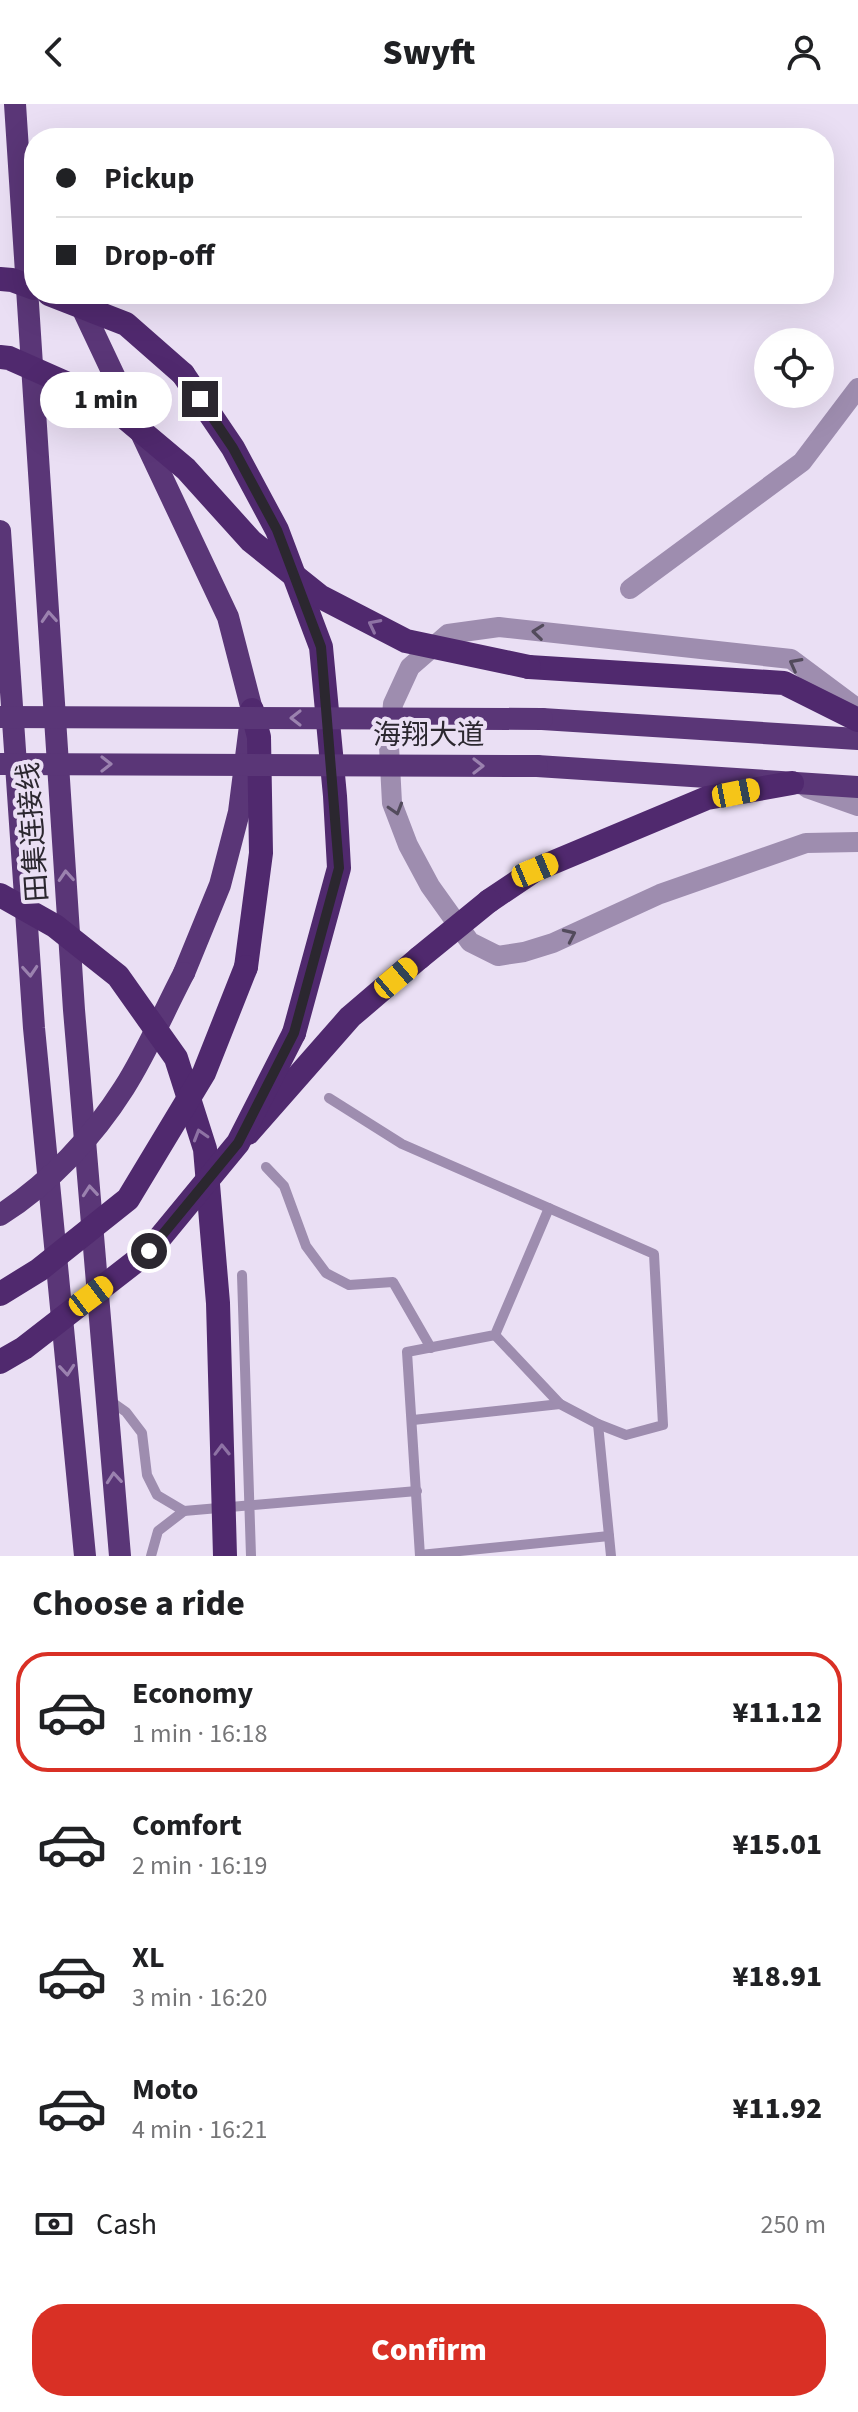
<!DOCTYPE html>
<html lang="en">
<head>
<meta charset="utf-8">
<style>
	body { margin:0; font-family:"Source Sans 3","Noto Sans SC",sans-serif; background:#f6f6f6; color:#202124; height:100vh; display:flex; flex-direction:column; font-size:30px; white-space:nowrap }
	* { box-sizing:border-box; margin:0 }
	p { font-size:26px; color:#757577 }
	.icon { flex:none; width:44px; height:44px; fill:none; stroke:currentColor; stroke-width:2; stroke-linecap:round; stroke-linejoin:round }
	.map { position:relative; height:1452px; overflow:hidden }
	.side { display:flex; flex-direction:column; background:#fff; flex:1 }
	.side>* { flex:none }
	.banner { position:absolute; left:24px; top:24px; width:810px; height:176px; border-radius:32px; box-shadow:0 8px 32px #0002; display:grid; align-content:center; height:176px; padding:0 32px; background:#fff }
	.controls { position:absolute; left:754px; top:224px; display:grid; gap:16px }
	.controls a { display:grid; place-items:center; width:80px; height:80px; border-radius:50%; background:#fff; box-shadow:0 8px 32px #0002; font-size:40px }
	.end { position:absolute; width:36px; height:36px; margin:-18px; border:10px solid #2b272f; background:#fff; box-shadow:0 0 0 4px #fff }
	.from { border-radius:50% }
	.bubble { position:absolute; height:56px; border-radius:28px; background:#fff; box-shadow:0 8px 32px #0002; font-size:26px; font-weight:800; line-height:56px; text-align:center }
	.car { position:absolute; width:24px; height:48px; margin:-24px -12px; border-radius:10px; box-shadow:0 0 6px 2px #0007; background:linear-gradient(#f5c518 24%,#345 0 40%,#f5c518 0 76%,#345 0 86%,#f5c518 0) }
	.banner b { display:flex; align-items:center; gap:28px; height:76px; font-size:30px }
	.banner b+b { border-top:2px solid #e0e0e0 }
	.banner i { width:20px; height:20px; background:#202124 }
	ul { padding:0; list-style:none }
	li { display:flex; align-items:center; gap:24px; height:120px; margin:0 16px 12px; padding:0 16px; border:4px solid transparent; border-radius:32px }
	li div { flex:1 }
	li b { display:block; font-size:30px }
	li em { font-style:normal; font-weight:800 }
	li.on { border-color:#d93025 }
	li>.icon { width:72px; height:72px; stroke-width:1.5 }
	h2 { padding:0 32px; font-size:36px; line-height:96px }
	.pay { display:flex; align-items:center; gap:20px; height:88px; padding:0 32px; font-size:30px }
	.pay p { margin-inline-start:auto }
	.button { display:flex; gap:16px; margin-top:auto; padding:16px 32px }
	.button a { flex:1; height:92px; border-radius:32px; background:#d93025; color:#fff; font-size:32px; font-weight:800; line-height:92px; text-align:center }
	header { display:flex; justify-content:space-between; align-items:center; height:104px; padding:0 32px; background:#fff; font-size:36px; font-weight:800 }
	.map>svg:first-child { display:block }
</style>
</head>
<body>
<header><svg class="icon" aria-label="back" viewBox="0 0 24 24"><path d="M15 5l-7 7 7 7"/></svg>Swyft<svg class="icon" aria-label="person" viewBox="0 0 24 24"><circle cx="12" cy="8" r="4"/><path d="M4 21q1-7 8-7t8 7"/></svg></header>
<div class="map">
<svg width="858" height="1452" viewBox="0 0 858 1452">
	<rect width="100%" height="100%" fill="#eadff4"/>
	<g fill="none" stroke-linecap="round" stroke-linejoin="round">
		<g stroke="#9e8daf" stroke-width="10">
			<path d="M 329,994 L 402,1040 L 654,1150 L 663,1321 L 626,1331 L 598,1320 L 560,1300 L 413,1316"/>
			<path d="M 266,1063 L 284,1082 L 306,1142 L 326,1169 L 349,1181 L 393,1178 L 431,1244"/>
			<path d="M 242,1171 L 251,1452"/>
			<path d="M 495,1231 L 560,1300"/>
			<path d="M 109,1296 L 126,1308 L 142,1329 L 147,1371 L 157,1391 L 184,1407 L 158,1427 L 151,1452"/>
			<path d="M 598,1320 L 611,1452"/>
			<path d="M 184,1407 L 417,1387"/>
			<path d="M 420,1451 L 609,1432"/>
			<path d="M 420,1452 L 407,1248 L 495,1231 L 549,1104"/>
		</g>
		<path stroke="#9e8daf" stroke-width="20" d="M 630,485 L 802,358 L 858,284"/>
		<g stroke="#9e8daf" stroke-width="20">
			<path d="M 858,605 L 791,555 L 499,523 L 448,530 L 410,563 L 393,600 L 389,642 L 392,699 L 408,741 L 430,782 L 470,838 L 498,852 L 524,848 L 553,839 L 660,790 L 806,739 L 858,738"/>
			<path d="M 807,684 L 858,702"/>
		</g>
		<g stroke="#5a3677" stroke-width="22">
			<path d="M 15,0 L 74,906 L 120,1452"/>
			<path d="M 76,191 L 228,513 L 252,606 L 239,708 L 220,781 L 184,869"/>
			<path d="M 0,427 L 34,924 L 85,1452"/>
			<path d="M 542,615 L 858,635"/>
			<path d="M 537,662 L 858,683"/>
		</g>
		<g stroke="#50296e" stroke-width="24">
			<path d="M 183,270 L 233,344 L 277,426 L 321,543 L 335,692 L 339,764 L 294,929"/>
			<path d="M 529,563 L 784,579 L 858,616"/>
			<path d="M 489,797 L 535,766 L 707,694 L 792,679"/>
			<path d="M 246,863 L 261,749 L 259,633 L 252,606"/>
			<path d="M 248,1029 L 350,913 L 419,854"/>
		</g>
		<g stroke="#5a3677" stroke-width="22">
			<path d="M 0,613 L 542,615"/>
			<path d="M 0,660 L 537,662"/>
			<path d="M 0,1111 C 49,1080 93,1033 124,984 C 147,948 164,907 184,869"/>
		</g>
		<g stroke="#50296e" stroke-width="24">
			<path d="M 0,175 L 12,176 L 34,184"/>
			<path d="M 49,190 L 126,220 L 183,270"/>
			<path d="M 0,253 L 9,254 L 104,296 L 186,365 L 251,437 L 321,493 L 406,537 L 529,563"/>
			<path d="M 0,791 L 55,822 L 118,872 L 176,954 L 205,1045 L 218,1199 L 225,1452"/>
			<path d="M 419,854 L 489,797"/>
			<path d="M 0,1190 L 39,1166 L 128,1095 L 204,969 L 246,863"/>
			<path d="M 0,1258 L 24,1244 L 149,1147 L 238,1039 L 294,929"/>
		</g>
	</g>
	<defs><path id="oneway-chevron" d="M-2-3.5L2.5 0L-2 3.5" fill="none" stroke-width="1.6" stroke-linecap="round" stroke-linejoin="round" transform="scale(2)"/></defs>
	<g stroke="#9b82af">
		<use href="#oneway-chevron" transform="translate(49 513) rotate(-94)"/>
		<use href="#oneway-chevron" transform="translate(296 614) rotate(-180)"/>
		<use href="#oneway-chevron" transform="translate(106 660)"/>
		<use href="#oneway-chevron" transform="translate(478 662)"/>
		<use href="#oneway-chevron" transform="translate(66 772) rotate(-94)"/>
		<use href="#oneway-chevron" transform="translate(30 867) rotate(86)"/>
		<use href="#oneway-chevron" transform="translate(90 1087) rotate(-95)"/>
		<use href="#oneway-chevron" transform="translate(67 1266) rotate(85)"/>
		<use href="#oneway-chevron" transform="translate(114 1374) rotate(-95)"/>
	</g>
	<g stroke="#8e72a4">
		<use href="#oneway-chevron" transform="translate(374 521) rotate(-153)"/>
		<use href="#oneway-chevron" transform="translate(200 1031) rotate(-107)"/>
		<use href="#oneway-chevron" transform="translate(222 1346) rotate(-91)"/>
	</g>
	<g stroke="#534b5c">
		<use href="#oneway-chevron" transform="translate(538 528) rotate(-174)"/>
		<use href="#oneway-chevron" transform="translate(795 560) rotate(-152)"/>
		<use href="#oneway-chevron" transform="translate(396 705) rotate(73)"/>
		<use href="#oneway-chevron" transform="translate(570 831) rotate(-25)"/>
	</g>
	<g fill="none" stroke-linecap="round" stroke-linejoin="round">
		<path stroke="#2b272f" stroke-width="10" d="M 149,1147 L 238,1039 L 294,929 L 339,764 L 321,543 L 277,426 L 233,344 L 200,295"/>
	</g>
	<g text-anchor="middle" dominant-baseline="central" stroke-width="8" stroke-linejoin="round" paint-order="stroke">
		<g font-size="28" fill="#2b272f" stroke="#eadff4">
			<text x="429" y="631">海翔大道</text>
			<text transform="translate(33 728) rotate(-94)">田集连接线</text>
		</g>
	</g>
</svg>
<div class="controls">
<a><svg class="icon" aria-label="locate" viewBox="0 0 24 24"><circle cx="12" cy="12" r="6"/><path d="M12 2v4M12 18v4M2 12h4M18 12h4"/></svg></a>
</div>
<i class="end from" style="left:149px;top:1147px"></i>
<i class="end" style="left:200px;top:295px"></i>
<div class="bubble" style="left:40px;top:268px;width:132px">1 min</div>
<i class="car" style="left:736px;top:689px;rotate:79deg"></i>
<i class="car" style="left:535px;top:766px;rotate:67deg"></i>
<i class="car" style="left:396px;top:874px;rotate:50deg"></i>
<i class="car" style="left:91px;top:1192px;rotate:53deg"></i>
<div class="banner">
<b><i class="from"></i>Pickup</b>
<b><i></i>Drop-off</b>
</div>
</div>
<section class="side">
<h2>Choose a ride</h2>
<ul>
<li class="on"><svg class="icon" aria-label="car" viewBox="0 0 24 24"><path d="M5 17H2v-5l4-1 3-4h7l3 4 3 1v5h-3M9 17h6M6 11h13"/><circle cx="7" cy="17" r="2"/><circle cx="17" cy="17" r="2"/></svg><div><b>Economy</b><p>1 min · 16:18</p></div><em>¥11.12</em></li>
<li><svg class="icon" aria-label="car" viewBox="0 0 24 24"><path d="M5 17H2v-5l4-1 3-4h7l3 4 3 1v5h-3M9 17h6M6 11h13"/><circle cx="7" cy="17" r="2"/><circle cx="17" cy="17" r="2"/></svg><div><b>Comfort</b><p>2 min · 16:19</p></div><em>¥15.01</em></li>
<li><svg class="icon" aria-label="car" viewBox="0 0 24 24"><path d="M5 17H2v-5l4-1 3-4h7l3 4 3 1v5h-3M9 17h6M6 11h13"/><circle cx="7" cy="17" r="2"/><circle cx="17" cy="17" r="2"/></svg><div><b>XL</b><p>3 min · 16:20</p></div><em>¥18.91</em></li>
<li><svg class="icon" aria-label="car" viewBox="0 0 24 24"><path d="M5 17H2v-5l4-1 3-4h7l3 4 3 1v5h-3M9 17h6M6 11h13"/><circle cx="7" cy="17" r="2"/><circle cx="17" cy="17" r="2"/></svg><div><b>Moto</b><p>4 min · 16:21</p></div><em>¥11.92</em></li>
</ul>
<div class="pay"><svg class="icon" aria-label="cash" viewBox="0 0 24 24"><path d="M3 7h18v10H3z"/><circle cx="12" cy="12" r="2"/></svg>Cash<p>250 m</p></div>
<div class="button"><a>Confirm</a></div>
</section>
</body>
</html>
